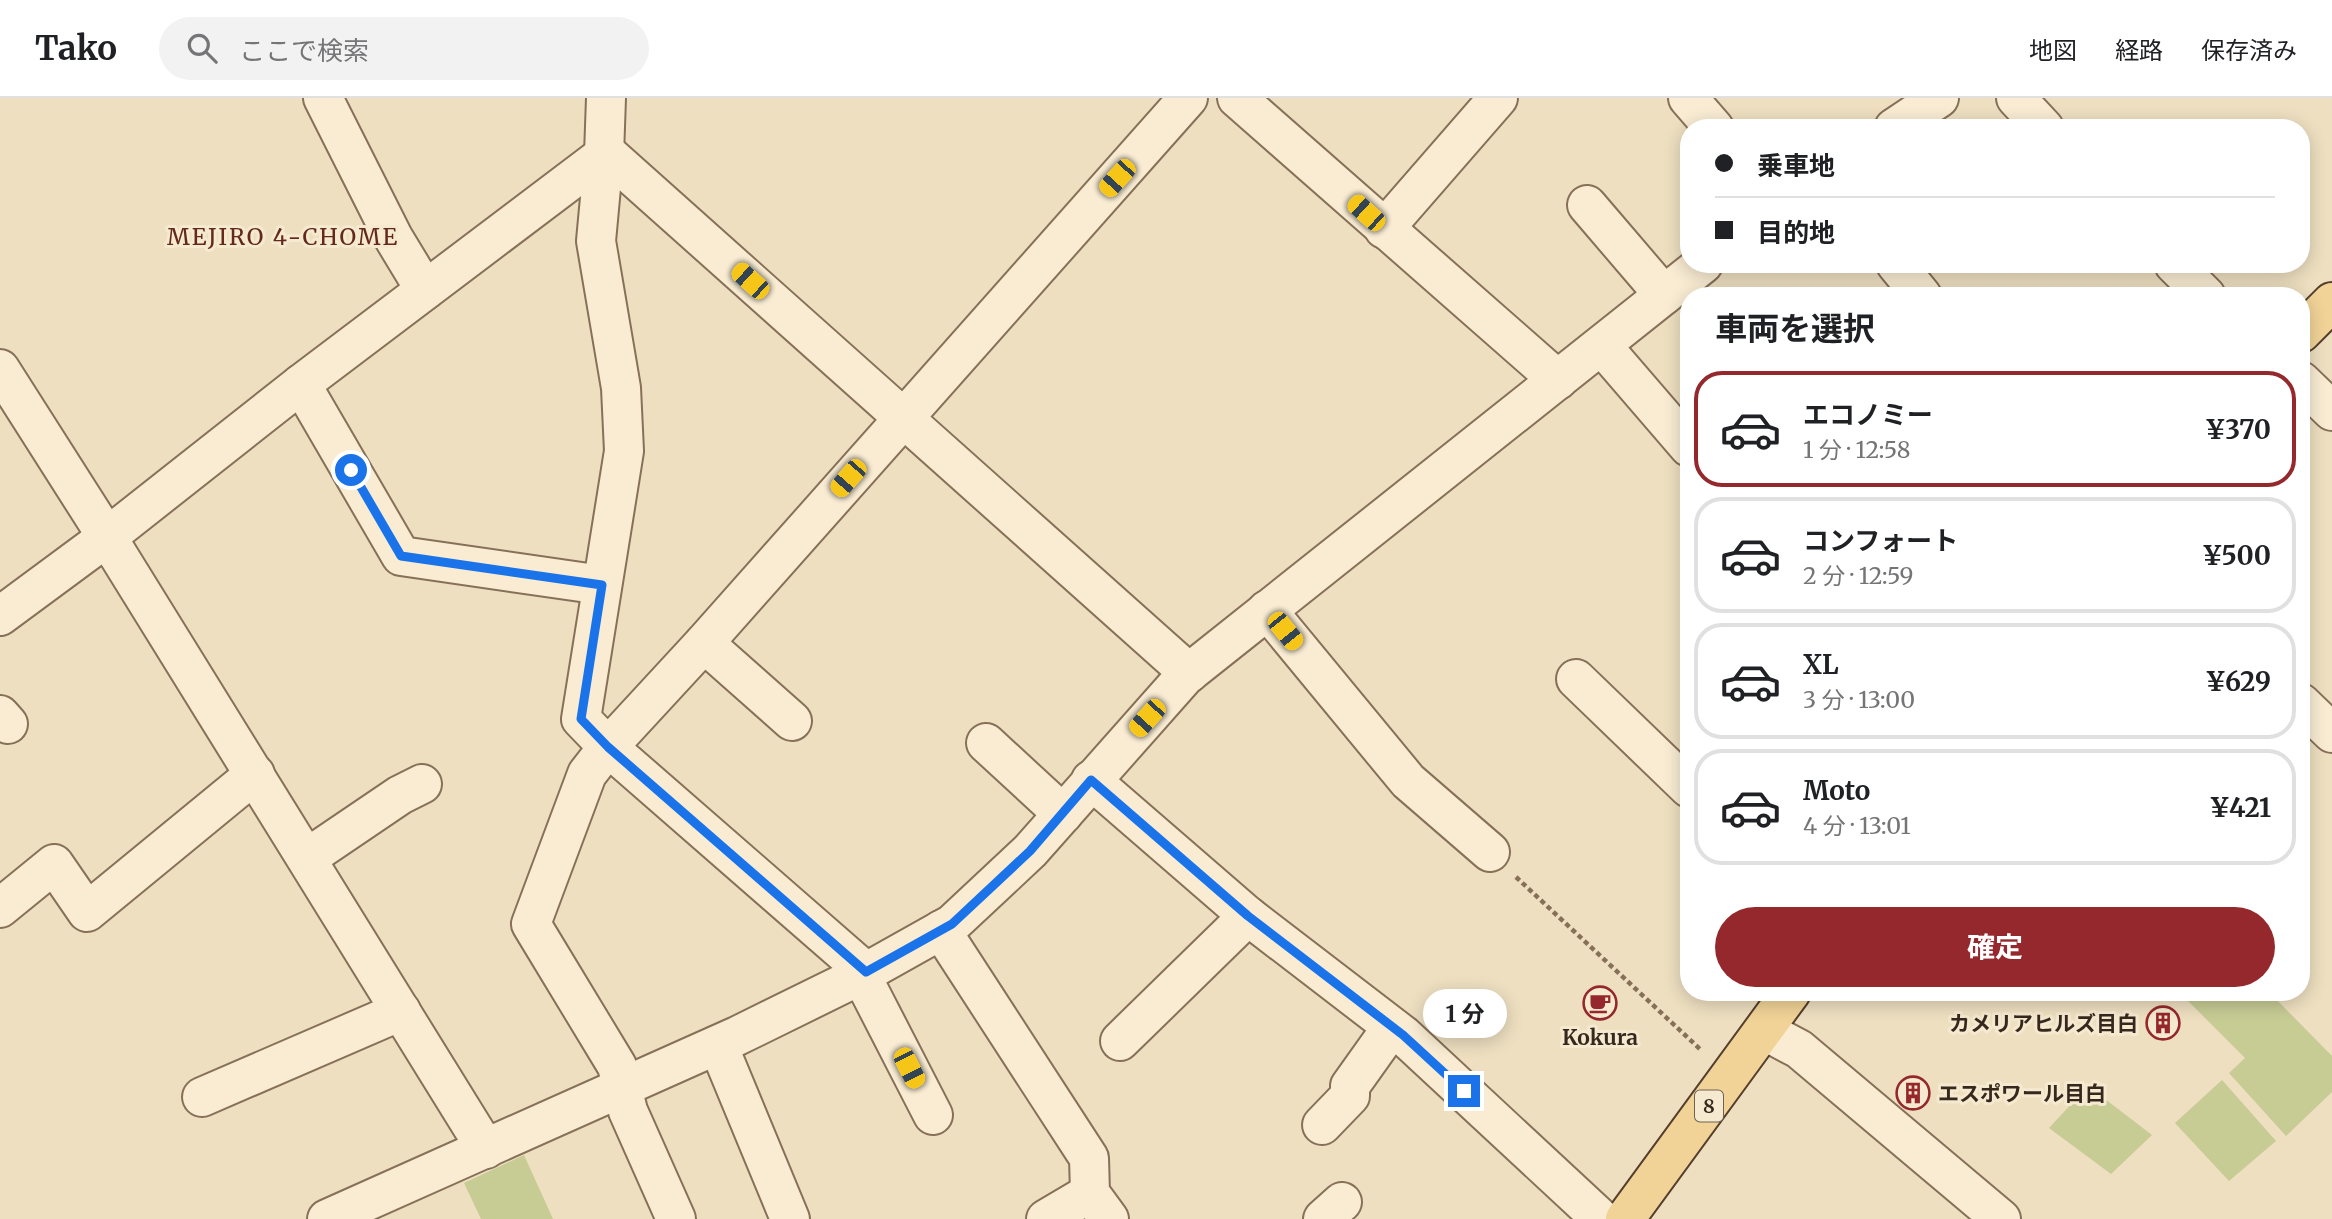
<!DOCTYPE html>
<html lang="ja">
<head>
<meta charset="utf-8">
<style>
	body { margin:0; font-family:Merriweather,"Noto Sans JP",serif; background:#f2f2f2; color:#202124; height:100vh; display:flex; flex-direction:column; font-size:26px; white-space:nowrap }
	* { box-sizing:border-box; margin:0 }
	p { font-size:23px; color:#757577 }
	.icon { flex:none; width:38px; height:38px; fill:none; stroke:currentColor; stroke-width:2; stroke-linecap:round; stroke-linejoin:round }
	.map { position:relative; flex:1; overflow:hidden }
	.panel { position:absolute; left:1680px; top:189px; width:630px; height:714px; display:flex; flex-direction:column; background:#fff; border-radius:28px; box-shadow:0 4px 18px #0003 }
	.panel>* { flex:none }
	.hud { position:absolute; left:1680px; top:21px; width:630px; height:154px; border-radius:28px; box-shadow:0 4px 18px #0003; display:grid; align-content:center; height:154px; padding:0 35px; background:#fff }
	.end { position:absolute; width:32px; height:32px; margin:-16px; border:9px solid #1a73e8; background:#fff; box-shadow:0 0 0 4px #fff }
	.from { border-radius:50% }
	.bubble { position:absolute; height:49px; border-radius:24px; background:#fff; box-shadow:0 4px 18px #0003; font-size:23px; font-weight:700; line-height:49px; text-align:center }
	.car { position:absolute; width:21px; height:42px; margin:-21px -10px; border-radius:9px; box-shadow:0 0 5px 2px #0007; background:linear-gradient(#f5c518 24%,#345 0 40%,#f5c518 0 76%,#345 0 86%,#f5c518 0) }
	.hud b { display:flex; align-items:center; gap:24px; height:66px; font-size:26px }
	.hud b+b { border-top:2px solid #e0e0e0 }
	.hud i { width:18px; height:18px; background:#202124 }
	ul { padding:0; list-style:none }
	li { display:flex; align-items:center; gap:21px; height:116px; margin:0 14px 10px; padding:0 21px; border:4px solid #e0e0e0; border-radius:28px }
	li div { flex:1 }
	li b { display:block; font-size:26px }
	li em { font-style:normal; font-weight:700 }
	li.selected { border-color:#95282c }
	li>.icon { width:63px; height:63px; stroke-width:1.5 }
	h2 { padding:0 35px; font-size:32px; line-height:84px }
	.cta { display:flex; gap:14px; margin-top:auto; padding:14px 35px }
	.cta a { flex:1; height:80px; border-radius:42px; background:#95282c; color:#fff; font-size:28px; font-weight:700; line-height:80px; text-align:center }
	header { display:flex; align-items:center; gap:42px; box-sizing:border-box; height:98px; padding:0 35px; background:#fff; border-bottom:2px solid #e0e0e0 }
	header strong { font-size:33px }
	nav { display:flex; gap:38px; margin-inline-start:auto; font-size:24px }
	.search { width:490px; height:63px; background:#f2f2f2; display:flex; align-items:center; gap:18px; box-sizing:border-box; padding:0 24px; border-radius:38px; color:#757577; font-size:26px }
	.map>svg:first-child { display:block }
</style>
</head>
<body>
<header>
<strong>Tako</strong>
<div class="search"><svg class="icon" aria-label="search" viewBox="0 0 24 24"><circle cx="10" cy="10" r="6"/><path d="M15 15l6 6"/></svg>ここで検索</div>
<nav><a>地図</a><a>経路</a><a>保存済み</a></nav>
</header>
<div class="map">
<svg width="2332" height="1121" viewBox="0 0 2332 1121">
	<rect width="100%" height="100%" fill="#eedfc0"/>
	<g fill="#c7cb94">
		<path d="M 2179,894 L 2269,894 L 2332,958 L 2332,994 L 2286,1038 L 2229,975 L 2245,960 Z"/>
		<path d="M 2222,982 L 2276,1043 L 2229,1083 L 2175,1025 Z"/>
		<path d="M 2088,988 L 2152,1037 L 2111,1076 L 2049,1030 Z"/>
		<path d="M 524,1057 L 553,1121 L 481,1121 L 464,1085 Z"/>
	</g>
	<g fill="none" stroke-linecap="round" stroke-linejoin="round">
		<defs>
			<g id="minor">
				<path d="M 323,0 L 393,139 L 425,192"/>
				<path d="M 606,0 L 604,57 L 596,143 L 621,290 L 624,353 L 581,621 L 608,649 L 866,874"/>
				<path d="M 1237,0 L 1558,282"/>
				<path d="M 1688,0 L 1714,30"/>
				<path d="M 2016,0 L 2044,30"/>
				<path d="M 1894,30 L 1939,0"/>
				<path d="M 604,57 L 611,59 L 1189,575"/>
				<path d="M 1587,107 L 1664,197"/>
				<path d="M 1384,131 L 1498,0"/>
				<path d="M 1896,166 L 1922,198"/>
				<path d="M 2174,166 L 2206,198"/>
				<path d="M 1602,248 L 1689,349"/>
				<path d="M 0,271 L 107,439 L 486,1051"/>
				<path d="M 2301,283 L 2332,313"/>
				<path d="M 301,286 L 401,458 L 602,487"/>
				<path d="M 1267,512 L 1408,683 L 1490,754"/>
				<path d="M 0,518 L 107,439 L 301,286 L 604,57"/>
				<path d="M 704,545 L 792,623"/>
				<path d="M 1576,581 L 1689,690"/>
				<path d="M 2301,605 L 2332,635"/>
				<path d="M 0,617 L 8,626"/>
				<path d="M 986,645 L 1063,716"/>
				<path d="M 1091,682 L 1248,818 L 1403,937 L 1601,1121"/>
				<path d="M 307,760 L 400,697 L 422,686"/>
				<path d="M 0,810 L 54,766 L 87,814 L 255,676"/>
				<path d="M 941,832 L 1089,1060 L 1090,1095 L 1109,1121"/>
				<path d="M 861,877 L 933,1017"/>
				<path d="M 1765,933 L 1799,951 L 2001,1121"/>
				<path d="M 1120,943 L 1248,818"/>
				<path d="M 718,947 L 790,1121"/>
				<path d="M 202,999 L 401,913"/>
				<path d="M 1322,1027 L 1350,998 L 1350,988 L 1392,929"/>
				<path d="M 327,1121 L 737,938 L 861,877 L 952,826 L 1030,753 L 1185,578 L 1703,166"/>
				<path d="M 676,1121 L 628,1013 L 617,968 L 531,826 L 587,676 L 608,649 L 704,545 L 1188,0"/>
				<path d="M 1046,1121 L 1090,1095"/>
				<path d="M 1323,1121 L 1342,1104"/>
			</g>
			<g id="major">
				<path d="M 2301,235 L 2332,204"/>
				<path d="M 1625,1121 L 1791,894"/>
			</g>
		</defs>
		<use href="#minor" stroke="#877058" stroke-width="42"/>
		<use href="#major" stroke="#543e2d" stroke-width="42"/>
		<path stroke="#877058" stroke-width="4.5" stroke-dasharray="5 3.5" stroke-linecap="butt" d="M 1516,779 L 1701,952"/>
		<use href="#minor" stroke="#f9ecd3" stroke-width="38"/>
		<use href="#major" stroke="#f1d397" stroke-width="38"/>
	</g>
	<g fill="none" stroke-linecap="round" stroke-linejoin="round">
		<path stroke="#1a73e8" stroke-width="9" d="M 351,372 L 401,458 L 602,487 L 581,621 L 608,649 L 866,874 L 952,826 L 1030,753 L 1091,682 L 1248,818 L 1403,937 L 1464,993"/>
	</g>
	<defs>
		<symbol id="cafe-ring" viewBox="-11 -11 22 22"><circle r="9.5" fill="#f5e9d0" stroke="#95282c" stroke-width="1.5"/><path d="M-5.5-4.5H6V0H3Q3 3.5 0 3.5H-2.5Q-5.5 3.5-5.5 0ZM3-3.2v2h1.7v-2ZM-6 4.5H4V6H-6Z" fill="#95282c"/></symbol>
		<symbol id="building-ring" viewBox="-11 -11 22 22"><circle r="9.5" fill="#f5e9d0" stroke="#95282c" stroke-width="1.5"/><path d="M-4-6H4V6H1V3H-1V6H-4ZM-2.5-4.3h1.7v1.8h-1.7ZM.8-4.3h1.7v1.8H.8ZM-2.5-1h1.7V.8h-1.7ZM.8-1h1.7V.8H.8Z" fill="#95282c"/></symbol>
	</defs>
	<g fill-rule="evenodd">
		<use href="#cafe-ring" x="1581" y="886" width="38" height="38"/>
		<use href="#building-ring" x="2144" y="906" width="38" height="38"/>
		<use href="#building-ring" x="1894" y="976" width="38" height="38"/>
	</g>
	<g text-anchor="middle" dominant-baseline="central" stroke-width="6" stroke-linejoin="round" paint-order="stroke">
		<rect fill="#f5e9d0" stroke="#6f6253" stroke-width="2" x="1695" y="992.5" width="28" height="31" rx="5"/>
		<g font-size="19" font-weight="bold" fill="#36281d">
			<text x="1709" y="1008">8</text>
		</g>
		<g font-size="21" font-weight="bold" fill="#36281d" stroke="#f5e9d0" text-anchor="end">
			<text x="2138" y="925">カメリアヒルズ目白</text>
			<text x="1600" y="939" text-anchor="middle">Kokura</text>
			<text x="1938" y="995" text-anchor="start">エスポワール目白</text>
		</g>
		<g font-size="23" letter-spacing="2" fill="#63291c" stroke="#f5e9d0">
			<text x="283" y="138">MEJIRO 4-CHOME</text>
		</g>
	</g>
</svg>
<i class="end from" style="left:351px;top:372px"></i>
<i class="end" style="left:1464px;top:993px"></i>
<div class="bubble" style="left:1423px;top:891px;width:84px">1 分</div>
<i class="car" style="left:1117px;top:80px;rotate:222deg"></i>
<i class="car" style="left:1366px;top:115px;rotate:312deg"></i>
<i class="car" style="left:750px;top:183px;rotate:312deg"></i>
<i class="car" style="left:848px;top:380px;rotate:221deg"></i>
<i class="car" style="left:1285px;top:533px;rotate:141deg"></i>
<i class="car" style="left:1147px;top:620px;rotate:222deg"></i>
<i class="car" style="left:909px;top:970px;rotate:153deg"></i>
<div class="hud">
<b><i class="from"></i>乗車地</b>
<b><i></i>目的地</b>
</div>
<section class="panel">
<h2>車両を選択</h2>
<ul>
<li class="selected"><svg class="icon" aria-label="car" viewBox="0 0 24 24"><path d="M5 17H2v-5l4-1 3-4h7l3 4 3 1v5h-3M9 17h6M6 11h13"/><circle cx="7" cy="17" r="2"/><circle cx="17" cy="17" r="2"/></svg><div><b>エコノミー</b><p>1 分 · 12:58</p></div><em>¥370</em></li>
<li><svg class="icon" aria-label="car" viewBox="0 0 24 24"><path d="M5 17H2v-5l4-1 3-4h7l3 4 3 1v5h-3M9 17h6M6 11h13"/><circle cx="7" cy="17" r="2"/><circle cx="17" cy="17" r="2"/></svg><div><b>コンフォート</b><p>2 分 · 12:59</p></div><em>¥500</em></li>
<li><svg class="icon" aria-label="car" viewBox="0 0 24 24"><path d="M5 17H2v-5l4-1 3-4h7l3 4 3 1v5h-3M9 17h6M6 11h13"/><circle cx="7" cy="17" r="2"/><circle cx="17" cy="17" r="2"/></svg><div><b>XL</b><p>3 分 · 13:00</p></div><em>¥629</em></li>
<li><svg class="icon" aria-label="car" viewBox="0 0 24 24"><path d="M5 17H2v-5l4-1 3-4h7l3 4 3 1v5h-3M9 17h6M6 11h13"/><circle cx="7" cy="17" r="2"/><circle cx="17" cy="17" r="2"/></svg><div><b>Moto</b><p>4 分 · 13:01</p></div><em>¥421</em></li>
</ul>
<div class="cta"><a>確定</a></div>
</section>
</div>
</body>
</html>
